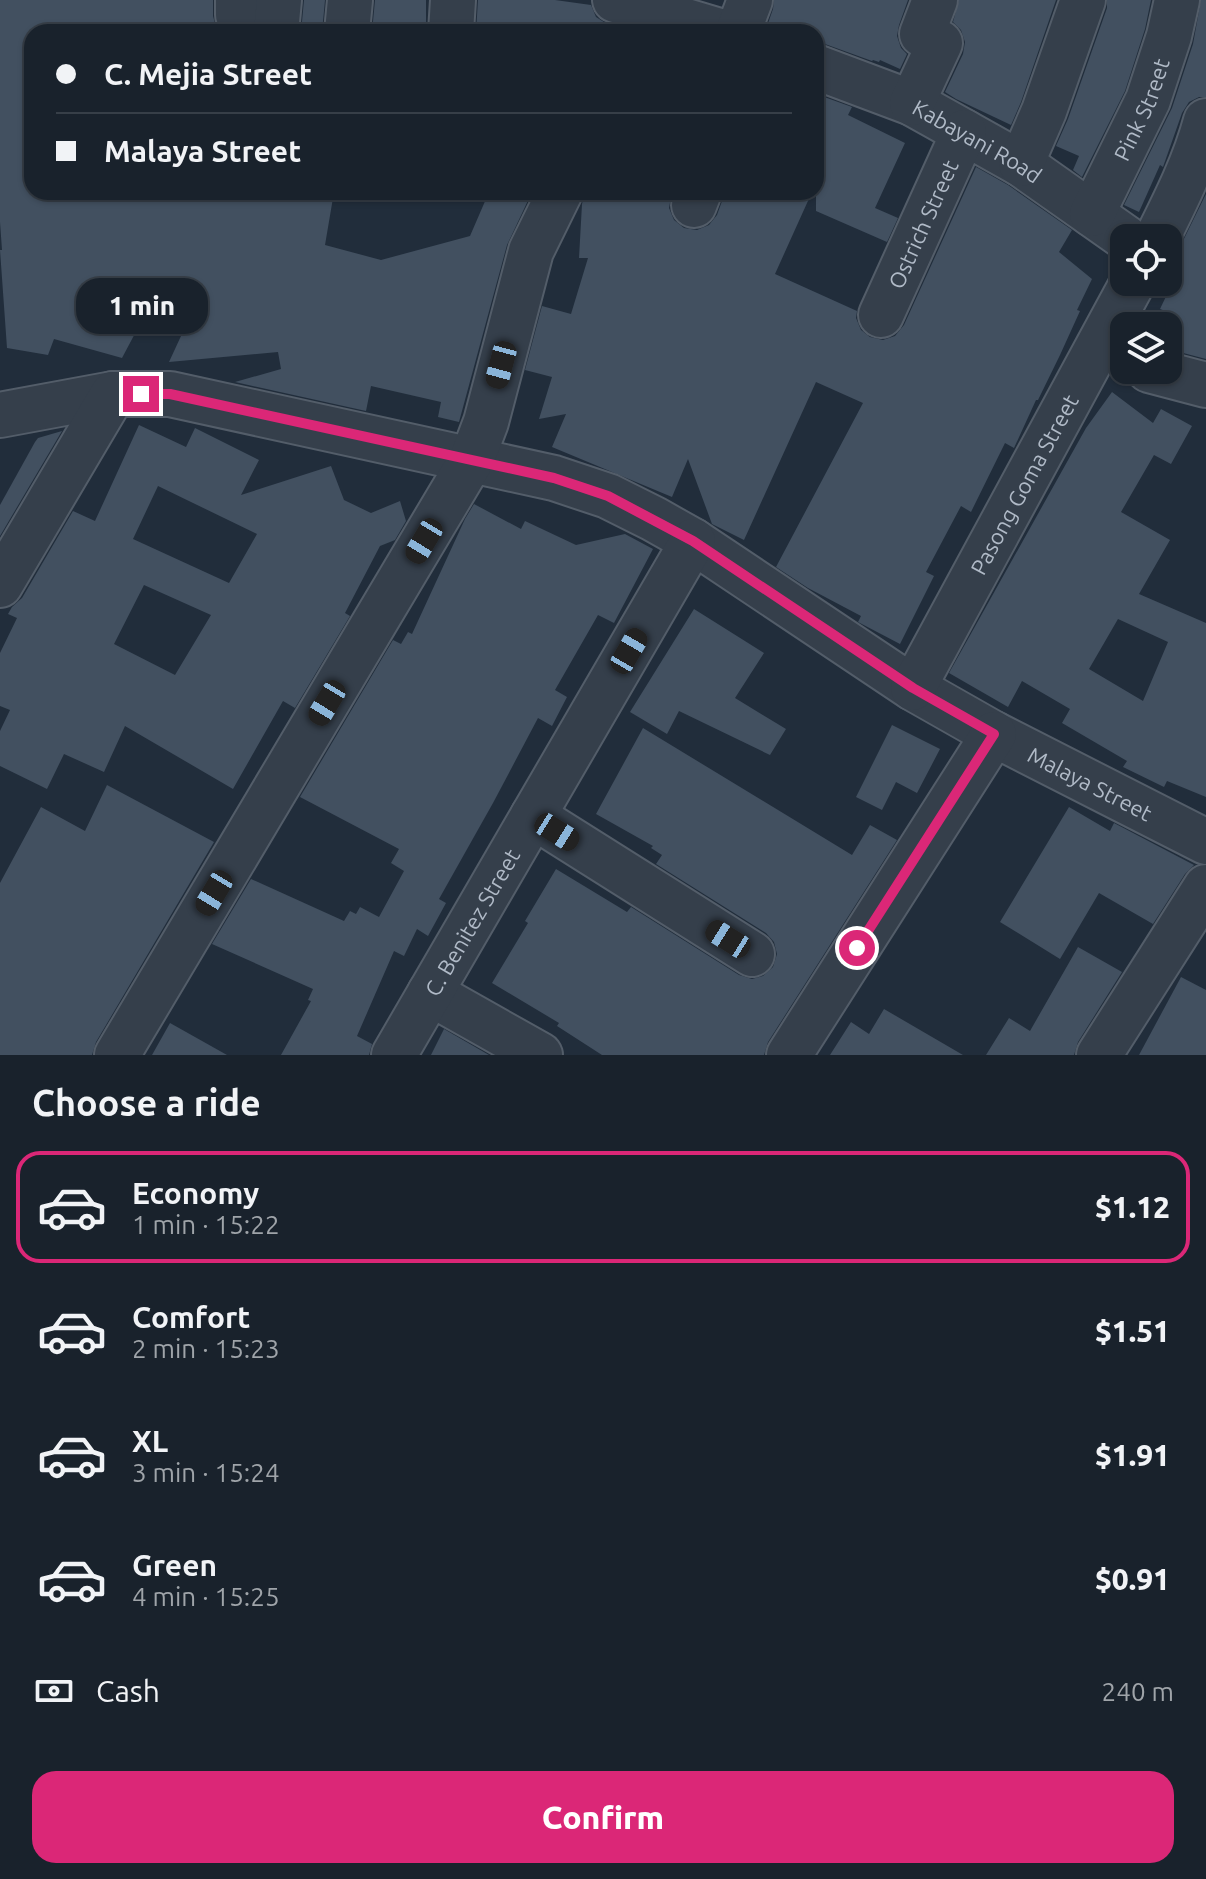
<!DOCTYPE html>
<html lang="en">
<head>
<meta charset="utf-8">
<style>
	body { margin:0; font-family:Ubuntu,sans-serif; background:#222a34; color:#f1f3f6; height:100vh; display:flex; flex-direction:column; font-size:30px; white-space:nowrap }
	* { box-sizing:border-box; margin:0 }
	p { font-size:26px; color:#9fa4a9 }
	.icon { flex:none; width:44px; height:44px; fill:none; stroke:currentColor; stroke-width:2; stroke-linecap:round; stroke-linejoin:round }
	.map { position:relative; height:1055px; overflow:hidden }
	.sheet { display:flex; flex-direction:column; background:#19222c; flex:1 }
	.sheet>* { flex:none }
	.guide { position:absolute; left:24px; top:24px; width:800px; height:176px; border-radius:24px; box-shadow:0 2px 6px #0004,0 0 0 2px #373f48; display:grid; align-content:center; height:176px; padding:0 32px; background:#19222c }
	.fabs { position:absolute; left:1110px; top:224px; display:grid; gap:16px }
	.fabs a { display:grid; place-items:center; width:72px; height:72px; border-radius:16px; background:#19222c; box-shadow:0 2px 6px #0004,0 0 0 2px #373f48; font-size:40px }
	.end { position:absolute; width:36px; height:36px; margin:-18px; border:10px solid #db2777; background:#fff; box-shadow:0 0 0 4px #fff }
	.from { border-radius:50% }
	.bubble { position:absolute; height:56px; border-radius:24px; background:#19222c; box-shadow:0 2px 6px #0004,0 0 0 2px #373f48; font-size:26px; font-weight:800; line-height:56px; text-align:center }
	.car { position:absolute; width:24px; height:48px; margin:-24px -12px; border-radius:10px; box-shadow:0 0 6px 2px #0007; background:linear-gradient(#222 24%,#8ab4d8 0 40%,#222 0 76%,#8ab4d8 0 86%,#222 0) }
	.guide b { display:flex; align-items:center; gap:28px; height:76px; font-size:30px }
	.guide b+b { border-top:2px solid #373f48 }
	.guide i { width:20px; height:20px; background:#f1f3f6 }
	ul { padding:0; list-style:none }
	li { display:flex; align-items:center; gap:24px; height:112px; margin:0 16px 12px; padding:0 16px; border:4px solid transparent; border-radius:24px }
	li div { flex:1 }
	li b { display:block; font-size:30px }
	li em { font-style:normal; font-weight:800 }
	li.on { border-color:#db2777 }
	li>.icon { width:72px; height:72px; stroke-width:1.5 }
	h2 { padding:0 32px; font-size:36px; line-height:96px }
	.pay { display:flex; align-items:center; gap:20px; height:88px; padding:0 32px; font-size:30px }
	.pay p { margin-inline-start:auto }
	.cta { display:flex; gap:16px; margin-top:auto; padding:16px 32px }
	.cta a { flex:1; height:92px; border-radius:24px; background:#db2777; color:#fff; font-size:32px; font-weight:800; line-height:92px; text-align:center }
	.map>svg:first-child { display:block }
</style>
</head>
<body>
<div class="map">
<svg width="1206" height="1055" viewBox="0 0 1206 1055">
	<rect width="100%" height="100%" fill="#212d3b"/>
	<g fill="#425060" fill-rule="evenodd">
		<path d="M 0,0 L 213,0 L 213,16 L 216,27 L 221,32 L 32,32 L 32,192 L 334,192 L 325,245 L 381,260 L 470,236 L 489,192 L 532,192 L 507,245 L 459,422 L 438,417 L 441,402 L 371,386 L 366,411 L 235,382 L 281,369 L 278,352 L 169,362 L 193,310 L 157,292 L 122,358 L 54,339 L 48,355 L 7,348 L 0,250 L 2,250 L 0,222 Z"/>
		<path d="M 304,0 L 325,0 L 322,32 L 301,32 Z"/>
		<path d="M 375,0 L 426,0 L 426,32 L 372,32 Z"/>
		<path d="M 478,0 L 555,0 L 591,5 L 596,17 L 607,24 L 635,32 L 476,32 Z"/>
		<path d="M 774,0 L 908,0 L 899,25 L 897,36 L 901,48 L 907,54 L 900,69 L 880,60 L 879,62 L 873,60 L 872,61 L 825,44 L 816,43 L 816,32 L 765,32 L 773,9 Z"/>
		<path d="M 959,0 L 1056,0 L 1021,102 L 1011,125 L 956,99 L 945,92 L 963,54 L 965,42 L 961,30 L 953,22 Z"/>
		<path d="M 1107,0 L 1151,0 L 1145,29 L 1125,91 L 1082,177 L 1073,170 L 1079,156 L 1056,146 L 1068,119 L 1107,8 Z"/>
		<path d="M 1201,0 L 1206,0 L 1206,97 L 1199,97 L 1189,102 L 1182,113 L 1163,167 L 1160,165 L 1139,212 L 1124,205 L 1172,108 L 1193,44 Z"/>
		<path d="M 816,94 L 852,107 L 848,115 L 905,143 L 875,208 L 898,218 L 887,242 L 816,211 Z"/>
		<path d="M 976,167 L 1008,185 L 1072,230 L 1059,252 L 1092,279 L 1077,310 L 1080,311 L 1060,355 L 1038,400 L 1036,400 L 1014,448 L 1005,443 L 971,512 L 961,506 L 926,572 L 934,576 L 900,644 L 858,622 L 861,616 L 808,588 L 776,567 L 863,403 L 816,382 L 744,540 L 712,524 L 688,459 L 672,497 L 552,447 L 566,414 L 539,419 L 552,377 L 525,370 L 542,306 L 571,314 L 588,258 L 579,258 L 582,204 L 585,192 L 672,192 L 669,208 L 674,220 L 684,228 L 697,230 L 709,225 L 717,215 L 722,201 L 723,192 L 812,192 L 775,274 L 857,311 L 856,318 L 861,330 L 870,337 L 883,340 L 895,336 L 904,325 Z"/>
		<path d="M 1206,194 L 1206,359 L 1168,349 L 1168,312 L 1160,309 L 1181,265 L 1171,261 L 1179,249 Z"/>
		<path d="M 1112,392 L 1153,423 L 1161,409 L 1192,426 L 1171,464 L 1154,455 L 1121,512 L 1170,540 L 1139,594 L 1206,623 L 1206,797 L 1167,781 L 1164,787 L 1123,767 L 1127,761 L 1062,723 L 1070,709 L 1022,681 L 1008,707 L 949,673 L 1086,428 ZM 1118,619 L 1168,642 L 1143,701 L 1089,669 Z"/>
		<path d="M 139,425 L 186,447 L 195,428 L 259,460 L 241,495 L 331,466 L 344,500 L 371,513 L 400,501 L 406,521 L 395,540 L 380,546 L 345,613 L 350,616 L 295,708 L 283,701 L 233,789 L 125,726 L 104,772 L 64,754 L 47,789 L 0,766 L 0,731 L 10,710 L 0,706 L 0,653 L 17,618 L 8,614 L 12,607 L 22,598 L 73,511 L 95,521 ZM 158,486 L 257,534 L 229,583 L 133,539 ZM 144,585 L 211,615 L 175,675 L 114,644 Z"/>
		<path d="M 62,431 L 0,536 L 0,505 L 35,442 L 38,438 Z"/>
		<path d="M 474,504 L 521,529 L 525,521 L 576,545 L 625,534 L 653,549 L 614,623 L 598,615 L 555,690 L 567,697 L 552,726 L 538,718 L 493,803 L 439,899 L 446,903 L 428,936 L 417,929 L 404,956 L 394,951 L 357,1036 L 372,1044 L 369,1055 L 281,1055 L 311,1001 L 308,1000 L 313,989 L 212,944 L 251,879 L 344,921 L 350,911 L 356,914 L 360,907 L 379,917 L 404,871 L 391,863 L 399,849 L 300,797 L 393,640 L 401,644 L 408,632 L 412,634 L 465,519 Z"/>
		<path d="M 694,609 L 764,653 L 735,698 L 786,729 L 770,755 L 679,711 L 667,734 L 630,712 Z"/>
		<path d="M 892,725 L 940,749 L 917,793 L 896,782 L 882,810 L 856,797 Z"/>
		<path d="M 643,728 L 852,855 L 870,825 L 897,840 L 768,1042 L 764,1055 L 602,1055 L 557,1026 L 559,1023 L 492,983 L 528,923 L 525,921 L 556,869 L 627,912 L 631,907 L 739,975 L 752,979 L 763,976 L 773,967 L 777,954 L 774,942 L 766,933 L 656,864 L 662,855 L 651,848 L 653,846 L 596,814 Z"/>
		<path d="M 107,785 L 214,842 L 96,1042 L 92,1055 L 0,1055 L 0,883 L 41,807 L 85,831 Z"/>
		<path d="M 1069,807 L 1110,831 L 1114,823 L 1194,865 L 1185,874 L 1153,924 L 1099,893 L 1060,959 L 1000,922 Z"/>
		<path d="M 1078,947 L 1122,972 L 1078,1042 L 1074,1055 L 986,1055 L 1009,1018 L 1030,1031 Z"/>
		<path d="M 1181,977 L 1206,990 L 1206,1055 L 1139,1055 Z"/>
		<path d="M 884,1009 L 963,1055 L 830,1055 L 851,1022 L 869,1034 Z"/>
		<path d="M 170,1023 L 227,1055 L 152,1055 Z"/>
		<path d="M 444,1029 L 489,1055 L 431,1055 Z"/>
	</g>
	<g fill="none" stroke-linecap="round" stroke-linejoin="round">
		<defs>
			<g id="minor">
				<path d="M 615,0 L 723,32"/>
				<path d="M 238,15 L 238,0"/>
				<path d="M 276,32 L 279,0"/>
				<path d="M 347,32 L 350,0"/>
				<path d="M 451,32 L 453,0"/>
				<path d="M 738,32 L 750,0"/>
				<path id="s1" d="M 816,67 L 912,103 L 964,132 L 1021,164 L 1126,238"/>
				<path d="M 912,103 L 940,43 L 922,34 L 935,0"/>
				<path d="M 1021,164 L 1044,111 L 1083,0"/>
				<path d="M 694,205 L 699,192"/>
				<path id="s2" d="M 1092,214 L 1148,100 L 1169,36 L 1177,0"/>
				<path d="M 1157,238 C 1176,200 1195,162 1206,121"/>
				<path id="s3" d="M 881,315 L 964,132"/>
				<path d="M 1149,370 L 1206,385"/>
				<path id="s4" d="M 0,415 L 113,394 L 170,394 L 554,478 L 608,496 L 654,519 L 693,541 L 913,688 L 994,734 L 1206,842"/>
				<path d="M 0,585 L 113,394"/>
				<path id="s5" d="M 913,688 L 1133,282"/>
				<path d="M 533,816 L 752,954"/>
				<path d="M 430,993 L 540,1055"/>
				<path d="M 117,1055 L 472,459 L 486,422 L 531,251 L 560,192"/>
				<path id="s6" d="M 394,1055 L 693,541"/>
				<path d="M 789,1055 L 994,734"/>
				<path d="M 1099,1055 L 1206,887"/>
			</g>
		</defs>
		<use href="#minor" stroke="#535d69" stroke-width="48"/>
		<use href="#minor" stroke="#353f4b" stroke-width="44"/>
	</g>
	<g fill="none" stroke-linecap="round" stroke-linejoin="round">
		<path stroke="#db2777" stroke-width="10" d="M 141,394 L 170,394 L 554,478 L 608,496 L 693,541 L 913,688 L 994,734 L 857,948"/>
	</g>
	<g text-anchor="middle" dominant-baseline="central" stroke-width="8" stroke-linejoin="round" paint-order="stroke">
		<g font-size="22" fill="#b0bac7" stroke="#1a2430">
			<text stroke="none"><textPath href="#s2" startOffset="116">Pink Street</textPath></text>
			<text stroke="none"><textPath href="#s1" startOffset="178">Kabayani Road</textPath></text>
			<text stroke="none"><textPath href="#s3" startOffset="100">Ostrich Street</textPath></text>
			<text stroke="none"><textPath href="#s5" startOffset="232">Pasong Goma Street</textPath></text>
			<text stroke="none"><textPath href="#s4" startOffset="1184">Malaya Street</textPath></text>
			<text stroke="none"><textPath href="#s6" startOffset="154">C. Benitez Street</textPath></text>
		</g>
	</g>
</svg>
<div class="fabs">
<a><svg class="icon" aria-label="locate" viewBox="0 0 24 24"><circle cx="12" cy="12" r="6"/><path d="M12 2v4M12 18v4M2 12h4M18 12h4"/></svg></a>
<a><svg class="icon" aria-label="layers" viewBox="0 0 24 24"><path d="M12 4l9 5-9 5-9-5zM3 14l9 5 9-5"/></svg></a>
</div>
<i class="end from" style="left:857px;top:948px"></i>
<i class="end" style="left:141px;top:394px"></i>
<div class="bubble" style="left:76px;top:278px;width:132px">1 min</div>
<i class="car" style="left:501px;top:365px;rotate:195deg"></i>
<i class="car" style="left:424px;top:541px;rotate:211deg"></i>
<i class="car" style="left:629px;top:651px;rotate:30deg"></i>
<i class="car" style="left:327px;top:703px;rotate:211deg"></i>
<i class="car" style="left:557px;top:832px;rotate:122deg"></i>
<i class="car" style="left:214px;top:893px;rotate:211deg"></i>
<i class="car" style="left:728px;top:939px;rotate:302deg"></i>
<div class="guide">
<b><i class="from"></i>C. Mejia Street</b>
<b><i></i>Malaya Street</b>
</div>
</div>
<section class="sheet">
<h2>Choose a ride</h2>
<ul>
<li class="on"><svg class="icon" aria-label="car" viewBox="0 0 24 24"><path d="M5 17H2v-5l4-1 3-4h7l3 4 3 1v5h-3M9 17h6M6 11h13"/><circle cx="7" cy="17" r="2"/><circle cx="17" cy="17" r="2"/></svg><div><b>Economy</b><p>1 min · 15:22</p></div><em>$1.12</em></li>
<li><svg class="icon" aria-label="car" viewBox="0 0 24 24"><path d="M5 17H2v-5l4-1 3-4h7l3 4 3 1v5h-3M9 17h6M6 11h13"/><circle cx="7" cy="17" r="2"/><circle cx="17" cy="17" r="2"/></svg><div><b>Comfort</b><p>2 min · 15:23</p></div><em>$1.51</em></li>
<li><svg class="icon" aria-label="car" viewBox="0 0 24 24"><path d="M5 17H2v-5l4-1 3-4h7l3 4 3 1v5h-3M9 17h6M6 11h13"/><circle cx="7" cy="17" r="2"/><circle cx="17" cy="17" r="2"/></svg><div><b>XL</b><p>3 min · 15:24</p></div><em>$1.91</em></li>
<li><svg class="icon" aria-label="car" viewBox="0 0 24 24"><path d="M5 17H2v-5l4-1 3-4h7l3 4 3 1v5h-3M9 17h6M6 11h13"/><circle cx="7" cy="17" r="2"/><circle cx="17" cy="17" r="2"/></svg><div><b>Green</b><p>4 min · 15:25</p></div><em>$0.91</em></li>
</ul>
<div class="pay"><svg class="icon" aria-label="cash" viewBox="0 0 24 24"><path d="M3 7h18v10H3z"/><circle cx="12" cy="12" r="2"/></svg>Cash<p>240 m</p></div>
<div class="cta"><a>Confirm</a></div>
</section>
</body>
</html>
